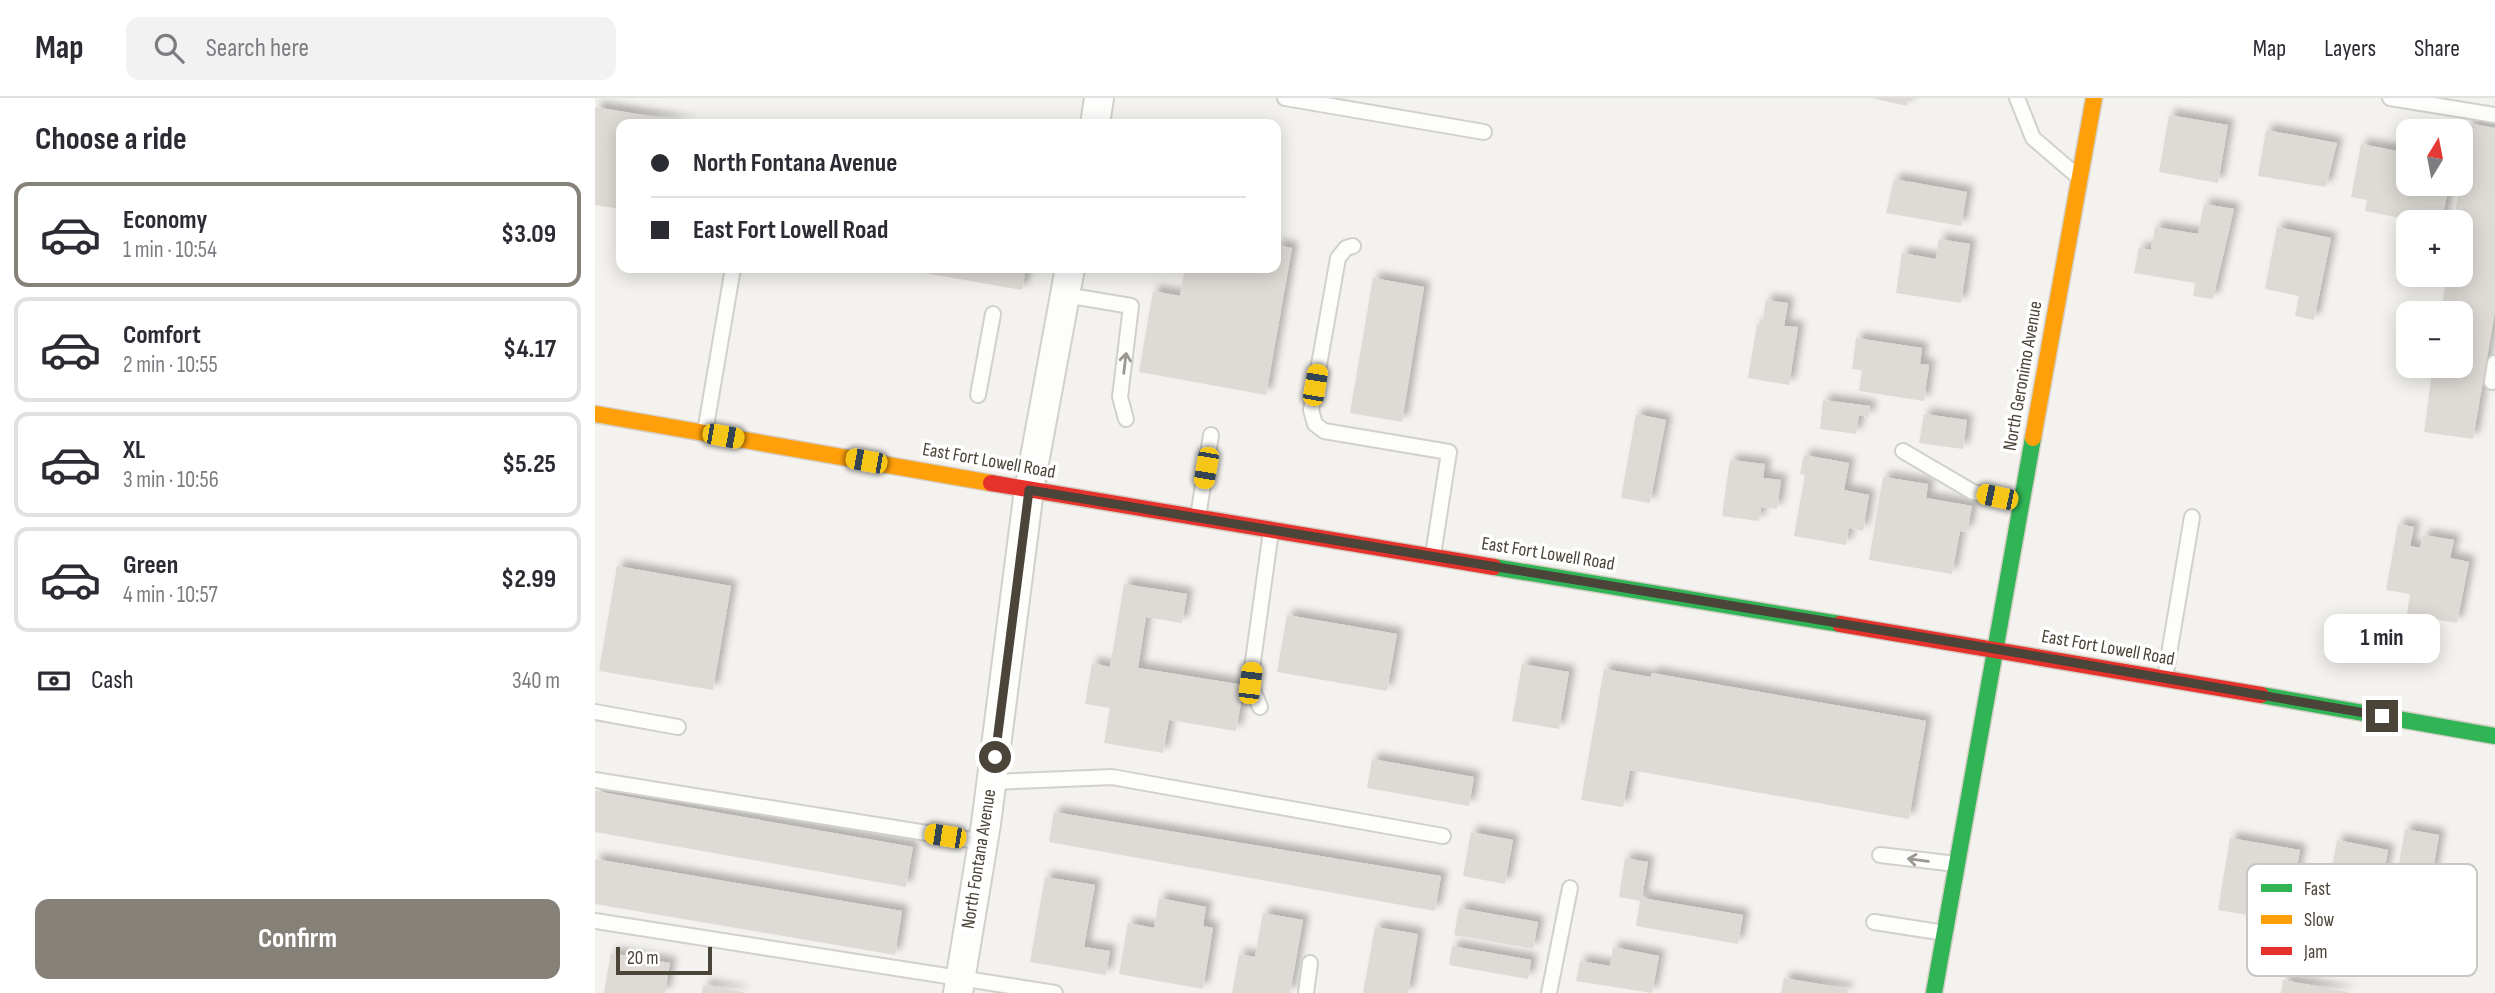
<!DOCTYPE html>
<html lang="en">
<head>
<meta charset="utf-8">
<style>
	body { margin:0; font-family:"Sofia Sans Condensed",sans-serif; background:#f2f2f3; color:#2b2b33; height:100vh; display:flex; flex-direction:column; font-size:26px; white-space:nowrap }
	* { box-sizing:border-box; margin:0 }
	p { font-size:23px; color:#7c7c81 }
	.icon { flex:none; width:38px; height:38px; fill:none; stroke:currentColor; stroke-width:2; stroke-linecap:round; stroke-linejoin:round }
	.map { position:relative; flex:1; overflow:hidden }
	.details { display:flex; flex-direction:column; background:#fff; width:595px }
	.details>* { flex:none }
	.hud { position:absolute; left:21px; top:21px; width:665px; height:154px; border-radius:14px; box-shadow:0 4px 18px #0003; display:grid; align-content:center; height:154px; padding:0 35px; background:#fff }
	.needle { width:46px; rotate:10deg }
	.controls { position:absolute; left:1801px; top:21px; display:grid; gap:14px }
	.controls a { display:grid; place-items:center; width:77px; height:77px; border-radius:14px; background:#fff; box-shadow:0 4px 18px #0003; font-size:35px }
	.scale { position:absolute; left:21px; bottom:18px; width:96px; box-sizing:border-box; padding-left:7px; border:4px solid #4b4439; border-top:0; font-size:19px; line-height:24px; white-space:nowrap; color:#4b4439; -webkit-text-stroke:5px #fff; paint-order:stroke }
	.end { position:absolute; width:32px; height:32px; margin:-16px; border:9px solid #4b4439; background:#fff; box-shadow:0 0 0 4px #fff }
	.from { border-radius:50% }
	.bubble { position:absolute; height:49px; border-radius:14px; background:#fff; box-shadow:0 4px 18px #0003; font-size:23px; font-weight:700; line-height:49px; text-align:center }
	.car { position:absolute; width:21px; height:42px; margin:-21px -10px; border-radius:9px; box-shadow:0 0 5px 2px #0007; background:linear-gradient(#f5c518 24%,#345 0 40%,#f5c518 0 76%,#345 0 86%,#f5c518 0) }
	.hud b { display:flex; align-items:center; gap:24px; height:66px; font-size:26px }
	.hud b+b { border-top:2px solid #e1e1e2 }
	.hud i { width:18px; height:18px; background:#2b2b33 }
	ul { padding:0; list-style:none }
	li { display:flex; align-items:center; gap:21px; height:105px; margin:0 14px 10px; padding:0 21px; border:4px solid #e1e1e2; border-radius:14px }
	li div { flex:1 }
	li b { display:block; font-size:26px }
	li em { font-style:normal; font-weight:700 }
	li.selected { border-color:#868178 }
	li>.icon { width:63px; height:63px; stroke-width:1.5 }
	h2 { padding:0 35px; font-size:32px; line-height:84px }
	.pay { display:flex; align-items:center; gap:18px; height:77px; padding:0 35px; font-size:26px }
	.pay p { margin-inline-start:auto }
	.action { display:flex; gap:14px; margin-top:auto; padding:14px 35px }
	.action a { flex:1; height:80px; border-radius:14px; background:#868178; color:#fff; font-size:28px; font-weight:700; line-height:80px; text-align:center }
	header { display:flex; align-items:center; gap:42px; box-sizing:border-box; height:98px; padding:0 35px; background:#fff; border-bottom:2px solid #e1e1e2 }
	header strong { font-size:33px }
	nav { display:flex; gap:38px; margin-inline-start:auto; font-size:24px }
	.search { width:490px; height:63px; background:#f2f2f3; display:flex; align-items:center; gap:18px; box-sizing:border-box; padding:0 24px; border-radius:14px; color:#7c7c81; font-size:26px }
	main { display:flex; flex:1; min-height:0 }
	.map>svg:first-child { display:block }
</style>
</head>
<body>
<header>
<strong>Map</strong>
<div class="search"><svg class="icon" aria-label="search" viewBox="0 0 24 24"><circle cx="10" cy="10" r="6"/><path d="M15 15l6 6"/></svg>Search here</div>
<nav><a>Map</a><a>Layers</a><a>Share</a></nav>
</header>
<main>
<section class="details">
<h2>Choose a ride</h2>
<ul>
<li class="selected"><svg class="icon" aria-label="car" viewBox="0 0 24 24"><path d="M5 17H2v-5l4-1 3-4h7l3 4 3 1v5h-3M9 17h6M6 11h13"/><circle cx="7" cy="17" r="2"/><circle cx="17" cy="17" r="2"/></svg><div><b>Economy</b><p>1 min · 10:54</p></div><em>$3.09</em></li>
<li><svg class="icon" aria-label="car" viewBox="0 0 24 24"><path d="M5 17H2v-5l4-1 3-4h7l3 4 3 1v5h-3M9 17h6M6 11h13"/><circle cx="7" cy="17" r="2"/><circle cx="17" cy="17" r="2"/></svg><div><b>Comfort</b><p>2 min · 10:55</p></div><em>$4.17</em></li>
<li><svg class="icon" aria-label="car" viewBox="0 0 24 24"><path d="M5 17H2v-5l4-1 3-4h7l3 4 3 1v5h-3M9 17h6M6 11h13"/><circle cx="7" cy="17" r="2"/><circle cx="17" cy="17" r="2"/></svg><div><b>XL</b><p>3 min · 10:56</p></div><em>$5.25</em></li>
<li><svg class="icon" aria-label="car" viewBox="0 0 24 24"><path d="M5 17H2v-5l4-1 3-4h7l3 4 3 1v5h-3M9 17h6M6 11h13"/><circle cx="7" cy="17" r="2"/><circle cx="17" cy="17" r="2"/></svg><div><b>Green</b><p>4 min · 10:57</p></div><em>$2.99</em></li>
</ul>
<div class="pay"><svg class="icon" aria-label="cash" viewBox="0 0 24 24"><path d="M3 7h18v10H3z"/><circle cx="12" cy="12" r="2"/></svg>Cash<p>340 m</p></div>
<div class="action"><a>Confirm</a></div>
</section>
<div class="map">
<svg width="1900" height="895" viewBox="0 0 1900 895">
	<defs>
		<filter id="shadow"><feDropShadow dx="6" dy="-6" stdDeviation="3.5" flood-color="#0004"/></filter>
	</defs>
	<rect width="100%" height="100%" fill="#f4f2ee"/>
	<g fill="#dedbd6" filter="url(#shadow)">
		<path d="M 1277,0 L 1313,0 L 1312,8 Z"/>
		<path d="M 0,9 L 96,25 L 26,26 L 26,111 L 0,107 Z"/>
		<path d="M 1574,17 L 1633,27 L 1623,85 L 1564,74 Z"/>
		<path d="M 1873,25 L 1900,30 L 1900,213 L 1878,341 L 1829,334 L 1838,268 L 1866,268 L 1866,215 L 1846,215 L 1852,177 L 1866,177 L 1866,124 L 1859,124 Z"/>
		<path d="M 1671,32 L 1742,45 L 1731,89 L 1663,78 Z"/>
		<path d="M 1766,46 L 1813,55 L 1813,86 L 1854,86 L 1847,124 L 1827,124 L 1770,113 L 1772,102 L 1756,99 Z"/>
		<path d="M 1299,81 L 1372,94 L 1366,128 L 1291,115 Z"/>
		<path d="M 1609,106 L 1639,111 L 1618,201 L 1598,198 L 1600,185 L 1539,175 L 1544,150 L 1556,152 L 1560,129 L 1603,136 Z"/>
		<path d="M 1682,129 L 1736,140 L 1719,222 L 1700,218 L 1704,198 L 1670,191 Z"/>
		<path d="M 1344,141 L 1375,146 L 1366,205 L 1301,195 L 1307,155 L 1341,161 Z"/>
		<path d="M 681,147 L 697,150 L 671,297 L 544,274 L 558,193 L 585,198 L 590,170 L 681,170 Z"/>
		<path d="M 301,170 L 431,170 L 427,192 Z"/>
		<path d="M 778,180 L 829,189 L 807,324 L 755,315 Z"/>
		<path d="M 1171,202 L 1193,205 L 1189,228 L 1203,229 L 1194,287 L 1153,280 L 1162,226 L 1167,226 Z"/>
		<path d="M 1261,240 L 1327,250 L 1325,266 L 1334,267 L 1329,303 L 1264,293 L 1267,272 L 1257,271 Z"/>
		<path d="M 1228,302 L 1275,308 L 1274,319 L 1264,317 L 1261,336 L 1225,331 Z"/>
		<path d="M 1041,316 L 1071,322 L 1055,405 L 1026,400 Z"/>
		<path d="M 1329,316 L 1372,322 L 1368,351 L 1324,345 Z"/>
		<path d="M 1209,357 L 1254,365 L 1249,392 L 1274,397 L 1268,433 L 1254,430 L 1251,447 L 1199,438 L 1210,377 L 1205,376 Z"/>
		<path d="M 1135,362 L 1170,366 L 1168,380 L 1186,382 L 1182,411 L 1166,409 L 1164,423 L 1127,418 Z"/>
		<path d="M 1288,379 L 1333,386 L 1331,400 L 1377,408 L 1372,434 L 1365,433 L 1357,476 L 1274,462 Z"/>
		<path d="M 1803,426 L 1819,429 L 1815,448 L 1825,450 L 1828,437 L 1859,442 L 1855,460 L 1874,464 L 1862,525 L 1812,516 L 1815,496 L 1791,492 Z"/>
		<path d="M 22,468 L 136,488 L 118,592 L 4,573 Z"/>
		<path d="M 529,486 L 592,496 L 587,525 L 551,519 L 543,570 L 649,587 L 641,633 L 574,622 L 568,655 L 509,645 L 515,610 L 490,606 L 497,565 L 515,569 Z"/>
		<path d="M 692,517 L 802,536 L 792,593 L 682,574 Z"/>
		<path d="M 927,566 L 974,574 L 964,631 L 917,623 Z"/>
		<path d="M 1009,571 L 1056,579 L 1057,575 L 1331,623 L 1314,721 L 1035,672 L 1028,709 L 986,702 Z"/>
		<path d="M 777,661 L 879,679 L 874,708 L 772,690 Z"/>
		<path d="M 0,693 L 318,749 L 311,789 L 0,734 Z"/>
		<path d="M 459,714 L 846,778 L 840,813 L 454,744 Z"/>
		<path d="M 1810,731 L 1844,737 L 1822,863 L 1788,857 Z"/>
		<path d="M 876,734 L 918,742 L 910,786 L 868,778 Z"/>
		<path d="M 1635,740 L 1705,752 L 1692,824 L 1623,812 Z"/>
		<path d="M 1742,742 L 1793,752 L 1772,870 L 1721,861 Z"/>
		<path d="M 1030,760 L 1053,764 L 1047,800 L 1148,817 L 1143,846 L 1041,828 L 1045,803 L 1024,799 Z"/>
		<path d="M 0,761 L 307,813 L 300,857 L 0,806 Z"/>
		<path d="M 450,779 L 500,787 L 489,849 L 515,853 L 511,877 L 435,864 Z"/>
		<path d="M 564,800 L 611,809 L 608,828 L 618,830 L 608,891 L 524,876 L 533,825 L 559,830 Z"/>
		<path d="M 864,810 L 943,824 L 938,851 L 859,837 Z"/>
		<path d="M 668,815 L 708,822 L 695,895 L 637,895 L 644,856 L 660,859 Z"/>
		<path d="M 780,829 L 823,836 L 813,895 L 768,895 Z"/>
		<path d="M 857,848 L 936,862 L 933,881 L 854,867 Z"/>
		<path d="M 1018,849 L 1064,858 L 1057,895 L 981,883 L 985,863 L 1015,868 Z"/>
		<path d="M 16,855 L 75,865 L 70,895 L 9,895 Z"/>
		<path d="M 1189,880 L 1253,891 L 1252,895 L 1186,895 Z"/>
		<path d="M 1688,882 L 1753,894 L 1753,895 L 1686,895 Z"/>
		<path d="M 108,887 L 148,894 L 148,895 L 107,895 Z"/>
	</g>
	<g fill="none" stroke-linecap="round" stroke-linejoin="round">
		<defs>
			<g id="lane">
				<path d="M 690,0 L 889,34"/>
				<path d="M 1422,0 L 1438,40 L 1481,77"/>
				<path d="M 1795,0 L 1900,17"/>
				<path d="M 758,148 L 751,150 L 743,160 L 716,312 L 720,326 L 729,333 L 854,354 L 838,457"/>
				<path d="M 470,197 L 536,208 L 525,299 L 531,321"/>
				<path d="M 1897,284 L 1900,265"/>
				<path d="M 383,297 L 398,216"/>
				<path d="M 110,334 L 138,170"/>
				<path d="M 1308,353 L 1378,394 L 1425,404"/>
				<path d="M 603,419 L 616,337"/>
				<path d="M 1570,580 L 1597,419"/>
				<path d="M 665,609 L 655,585 L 676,433"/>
				<path d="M 0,614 L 83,629"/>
				<path d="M 0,682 L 388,744"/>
				<path d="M 397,684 L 517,679 L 848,738"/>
				<path d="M 1285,757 L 1361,766"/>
				<path d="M 0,823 L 460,895"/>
				<path d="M 1279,824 L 1350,835"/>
				<path d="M 711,895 L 715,865"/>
				<path d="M 954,895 L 975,790"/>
			</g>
			<g id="street">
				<path d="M 500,26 L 504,0"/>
				<path d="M 363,895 L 391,726 L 434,392 L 475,170"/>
			</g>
			<g id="fast">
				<path d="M 899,469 L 1245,526"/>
				<path d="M 1666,597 L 1900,638"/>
				<path d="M 1339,895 L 1438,340"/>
			</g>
			<g id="slow">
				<path d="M 0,316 L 396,385"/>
				<path d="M 1438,340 L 1499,0"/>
			</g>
			<g id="jam">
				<path d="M 396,385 L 899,469"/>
				<path d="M 1245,526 L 1666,597"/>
			</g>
		</defs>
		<use href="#lane" stroke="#d2d0cb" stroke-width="18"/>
		<use href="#street" stroke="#d2d0cb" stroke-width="32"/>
		<use href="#fast" stroke="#d3cfc5" stroke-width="19"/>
		<use href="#slow" stroke="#d3cfc5" stroke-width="19"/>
		<use href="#jam" stroke="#d3cfc5" stroke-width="19"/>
		<use href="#lane" stroke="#fdfdfc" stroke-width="14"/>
		<use href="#street" stroke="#fdfdfc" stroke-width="28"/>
		<use href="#fast" stroke="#30b455" stroke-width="16"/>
		<use href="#slow" stroke="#ff9f0a" stroke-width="16"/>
		<use href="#jam" stroke="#e5322d" stroke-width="16"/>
	</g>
	<defs><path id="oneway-shaft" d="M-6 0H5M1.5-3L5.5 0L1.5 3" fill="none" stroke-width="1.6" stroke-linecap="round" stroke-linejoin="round" transform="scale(1.75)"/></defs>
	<g stroke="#9b9791">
		<use href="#oneway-shaft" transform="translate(530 265) rotate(-83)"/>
		<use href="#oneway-shaft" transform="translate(1323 762) rotate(-173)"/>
	</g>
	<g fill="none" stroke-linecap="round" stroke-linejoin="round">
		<path stroke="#4b4439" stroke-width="9" d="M 400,659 L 434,392 L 1400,551 L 1787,618"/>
	</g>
	<g text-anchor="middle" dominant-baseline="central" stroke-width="7" stroke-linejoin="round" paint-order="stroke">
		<g font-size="19" fill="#4b4439" stroke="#fff">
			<text transform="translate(1428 278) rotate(-80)">North Geronimo Avenue</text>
			<text transform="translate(394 363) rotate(10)">East Fort Lowell Road</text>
			<text transform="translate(953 456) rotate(9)">East Fort Lowell Road</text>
			<text transform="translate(1513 550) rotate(10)">East Fort Lowell Road</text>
			<text transform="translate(384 761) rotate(-81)">North Fontana Avenue</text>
		</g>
	</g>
	<rect x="1652" y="766" width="230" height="112" rx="10" fill="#fff" stroke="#c9c7c4" stroke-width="2"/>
	<rect x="1666" y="786" width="31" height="8" fill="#30b455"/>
	<rect x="1666" y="817" width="31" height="9" fill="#ff9f0a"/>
	<rect x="1666" y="849" width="31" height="8" fill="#e5322d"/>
	<g font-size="19" fill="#4b4439">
		<text x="1709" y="797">Fast</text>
		<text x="1709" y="828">Slow</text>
		<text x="1709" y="860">Jam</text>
	</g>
</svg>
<div class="controls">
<a><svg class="needle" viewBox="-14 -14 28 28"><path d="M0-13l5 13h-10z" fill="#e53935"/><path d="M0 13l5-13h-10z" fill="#7c7c81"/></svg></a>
<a>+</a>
<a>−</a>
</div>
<div class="scale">20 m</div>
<i class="end from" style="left:400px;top:659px"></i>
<i class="end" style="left:1787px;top:618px"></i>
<div class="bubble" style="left:1729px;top:516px;width:116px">1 min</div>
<i class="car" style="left:720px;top:287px;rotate:10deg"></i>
<i class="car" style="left:128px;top:338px;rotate:100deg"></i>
<i class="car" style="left:271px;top:363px;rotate:280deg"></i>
<i class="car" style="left:611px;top:370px;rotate:190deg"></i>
<i class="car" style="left:1402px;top:399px;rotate:282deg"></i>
<i class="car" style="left:655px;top:585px;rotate:7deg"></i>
<i class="car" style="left:350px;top:738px;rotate:279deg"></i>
<div class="hud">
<b><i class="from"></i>North Fontana Avenue</b>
<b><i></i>East Fort Lowell Road</b>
</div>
</div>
</main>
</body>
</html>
